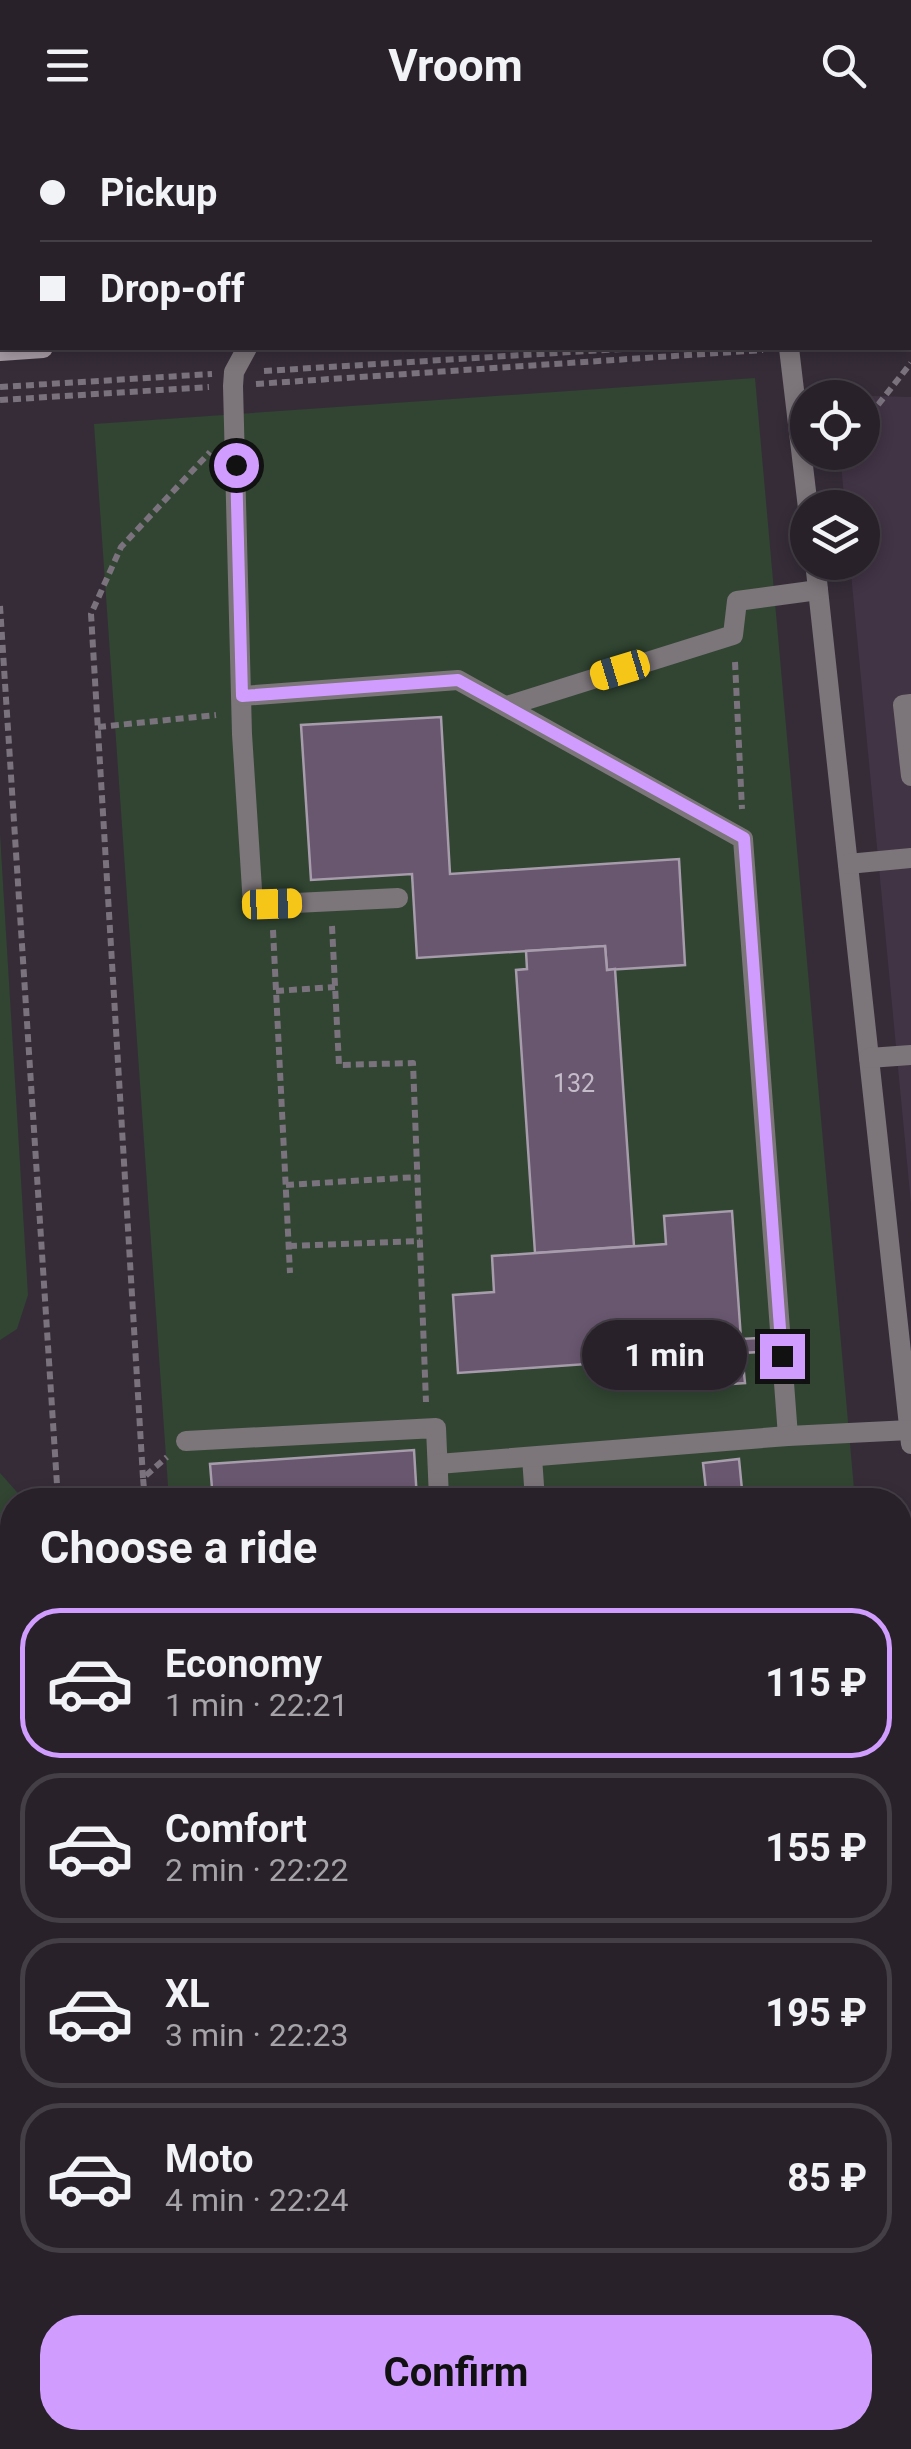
<!DOCTYPE html>
<html lang="en">
<head>
<meta charset="utf-8">
<style>
	body { margin:0; font-family:Roboto,sans-serif; background:#302932; color:#f1f3f6; height:100vh; display:flex; flex-direction:column; font-size:38px; white-space:nowrap }
	* { box-sizing:border-box; margin:0 }
	p { font-size:32px; color:#a5a3a8 }
	.icon { flex:none; width:55px; height:55px; fill:none; stroke:currentColor; stroke-width:2; stroke-linecap:round; stroke-linejoin:round }
	.map { position:relative; flex:1; overflow:hidden }
	.side { position:absolute; left:0px; top:1358px; width:912px; height:962px; display:flex; flex-direction:column; background:#28212a; border-radius:40px 40px 0 0; box-shadow:0 5px 15px #0003,0 0 0 2px #443e47 }
	.side>* { flex:none }
	.guide { position:absolute; left:0px; top:0px; width:912px; height:220px; box-shadow:0 5px 15px #0003,0 0 0 2px #443e47; display:grid; align-content:center; height:220px; padding:0 40px; background:#28212a }
	.fabs { position:absolute; left:790px; top:250px; display:grid; gap:20px }
	.fabs a { display:grid; place-items:center; width:90px; height:90px; border-radius:50%; background:#28212a; box-shadow:0 5px 15px #0003,0 0 0 2px #443e47; font-size:50px }
	.end { position:absolute; width:45px; height:45px; margin:-22px; border:12px solid #d09dff; background:#111; box-shadow:0 0 0 5px #111 }
	.from { border-radius:50% }
	.bubble { position:absolute; height:70px; border-radius:35px; background:#28212a; box-shadow:0 5px 15px #0003,0 0 0 2px #443e47; font-size:32px; font-weight:700; line-height:70px; text-align:center }
	.car { position:absolute; width:30px; height:60px; margin:-30px -15px; border-radius:12px; box-shadow:0 0 8px 2px #0007; background:linear-gradient(#f5c518 24%,#345 0 40%,#f5c518 0 76%,#345 0 86%,#f5c518 0) }
	.guide b { display:flex; align-items:center; gap:35px; height:95px; font-size:38px }
	.guide b+b { border-top:2px solid #443e47 }
	.guide i { width:25px; height:25px; background:#f1f3f6 }
	ul { padding:0; list-style:none }
	li { display:flex; align-items:center; gap:30px; height:150px; margin:0 20px 15px; padding:0 20px; border:5px solid #443e47; border-radius:40px }
	li div { flex:1 }
	li b { display:block; font-size:38px }
	li em { font-style:normal; font-weight:700 }
	li.selected { border-color:#d09dff }
	li>.icon { width:90px; height:90px; stroke-width:1.5 }
	h2 { padding:0 40px; font-size:45px; line-height:120px }
	.button { display:flex; gap:20px; margin-top:auto; padding:20px 40px }
	.button a { flex:1; height:115px; border-radius:40px; background:#d09dff; color:#111; font-size:40px; font-weight:700; line-height:115px; text-align:center }
	header { display:flex; justify-content:space-between; align-items:center; height:130px; padding:0 40px; background:#28212a; font-size:45px; font-weight:700 }
	.map>svg:first-child { display:block }
</style>
</head>
<body>
<header><svg class="icon" aria-label="menu" viewBox="0 0 24 24"><path d="M4 6h16M4 12h16M4 18h16"/></svg>Vroom<svg class="icon" aria-label="search" viewBox="0 0 24 24"><circle cx="10" cy="10" r="6"/><path d="M15 15l6 6"/></svg></header>
<div class="map">
<svg width="911" height="2319" viewBox="0 0 911 2319">
	<rect width="100%" height="100%" fill="#352c38"/>
	<path fill="#413445" d="M 834,265 L 911,267 L 911,1074 L 850,433 L 862,432 L 862,378 L 845,377 L 840,323 L 862,322 L 862,268 L 834,267 Z"/>
	<g fill="#314532">
		<path d="M 755,248 L 855,1370 L 169,1370 L 94,294 Z"/>
		<path d="M 0,704 L 28,1165 L 17,1199 L 0,1210 Z"/>
		<path d="M 0,1343 L 24,1370 L 12,1370 L 12,2308 L 112,2308 L 113,2319 L 0,2319 Z"/>
		<path d="M 911,2127 L 911,2319 L 891,2319 L 892,2308 L 900,2308 L 900,2205 L 906,2128 Z"/>
		<path d="M 235,2308 L 795,2308 L 795,2319 L 236,2319 Z"/>
	</g>
	<g fill="#69566f" stroke="#a79cab" stroke-width="2.5">
		<path d="M 441,587 L 450,744 L 679,729 L 685,835 L 607,840 L 605,816 L 417,828 L 412,744 L 311,750 L 301,595 Z"/>
		<path d="M 605,816 L 607,840 L 615,839 L 634,1116 L 535,1123 L 516,840 L 527,839 L 526,821 Z"/>
		<path d="M 732,1081 L 741,1209 L 758,1208 L 759,1222 L 742,1223 L 745,1253 L 675,1258 L 673,1228 L 458,1243 L 453,1165 L 494,1162 L 492,1126 L 666,1114 L 664,1086 Z"/>
		<path d="M 414,1320 L 417,1370 L 213,1370 L 210,1334 Z"/>
		<path d="M 739,1329 L 743,1370 L 707,1370 L 703,1333 Z"/>
		<path d="M 281,2308 L 351,2308 L 352,2319 L 282,2319 Z"/>
	</g>
	<g fill="none" stroke-linecap="round" stroke-linejoin="round">
		<g stroke="#7a727d" stroke-width="6" stroke-dasharray="8 5" stroke-linecap="butt">
			<path d="M 910,203 L 911,203"/>
			<path d="M 910,214 L 911,214"/>
			<path d="M 264,241 L 637,218"/>
			<path d="M 256,254 L 763,220"/>
			<path d="M 0,257 L 212,244"/>
			<path d="M 0,270 L 209,257"/>
			<path d="M 862,295 L 911,233"/>
			<path d="M 829,337 L 841,322"/>
			<path d="M 0,476 L 58,1370"/>
			<path d="M 735,532 L 742,679"/>
			<path d="M 98,597 L 216,585"/>
			<path d="M 332,796 L 339,935 L 413,933 L 426,1272"/>
			<path d="M 273,800 L 290,1143"/>
			<path d="M 276,861 L 335,857"/>
			<path d="M 286,1055 L 417,1047"/>
			<path d="M 289,1116 L 420,1111"/>
			<path d="M 143,1348 L 91,484 L 121,417 L 210,322"/>
			<path d="M 145,1370 L 143,1348 L 167,1327"/>
			<path d="M 0,1657 L 12,1656"/>
			<path d="M 135,2308 L 136,2319"/>
			<path d="M 222,2308 L 224,2319"/>
			<path d="M 395,2308 L 396,2319"/>
			<path d="M 195,2319 L 201,2308"/>
			<path d="M 808,2319 L 808,2308"/>
		</g>
		<g stroke="#7c757a" stroke-width="20">
			<path d="M 247,218 L 234,242 L 233,256 L 242,604 L 253,775 L 398,768"/>
			<path d="M 789,218 L 808,378"/>
			<path d="M 815,432 L 911,1314"/>
			<path d="M 242,566 L 458,550 L 743,709 L 788,1306"/>
			<path d="M 911,574 L 903,575 L 911,646"/>
			<path d="M 507,576 L 733,505 L 737,471 L 818,460"/>
			<path d="M 848,734 L 911,728"/>
			<path d="M 869,928 L 911,925"/>
			<path d="M 186,1311 L 436,1298 L 439,1368"/>
			<path d="M 532,1327 L 535,1370"/>
			<path d="M 438,1334 L 788,1306 L 910,1300"/>
			<path d="M 900,1647 L 911,1478"/>
			<path d="M 900,1958 L 911,1963"/>
			<path d="M 900,2111 L 911,2110"/>
		</g>
		<path stroke="#7c757a" stroke-width="20" d="M 249,0 L 249,2"/>
		<g stroke="#a79ca4" stroke-width="20">
			<path d="M 910,168 L 911,168"/>
			<path d="M 0,221 L 43,218"/>
		</g>
		<g stroke="#c8bac4" stroke-width="25">
			<path d="M 804,2 L 880,0"/>
			<path d="M 0,52 L 2,51"/>
			<path d="M 910,88 L 911,88"/>
			<path d="M 0,136 L 2,136"/>
		</g>
	</g>
	<g fill="none" stroke-linecap="round" stroke-linejoin="round">
		<path stroke="#d09dff" stroke-width="12" d="M 236,335 L 242,566 L 458,550 L 744,708 L 782,1226"/>
	</g>
	<g text-anchor="middle" dominant-baseline="central" stroke-width="10" stroke-linejoin="round" paint-order="stroke">
		<g font-size="25" fill="#c5bcc9">
			<text x="574" y="953">132</text>
		</g>
	</g>
</svg>
<div class="fabs">
<a><svg class="icon" aria-label="locate" viewBox="0 0 24 24"><circle cx="12" cy="12" r="6"/><path d="M12 2v4M12 18v4M2 12h4M18 12h4"/></svg></a>
<a><svg class="icon" aria-label="layers" viewBox="0 0 24 24"><path d="M12 4l9 5-9 5-9-5zM3 14l9 5 9-5"/></svg></a>
</div>
<i class="end from" style="left:236px;top:335px"></i>
<i class="end" style="left:782px;top:1226px"></i>
<div class="bubble" style="left:582px;top:1190px;width:165px">1 min</div>
<i class="car" style="left:620px;top:540px;rotate:253deg"></i>
<i class="car" style="left:272px;top:774px;rotate:88deg"></i>
<div class="guide">
<b><i class="from"></i>Pickup</b>
<b><i></i>Drop-off</b>
</div>
<section class="side">
<h2>Choose a ride</h2>
<ul>
<li class="selected"><svg class="icon" aria-label="car" viewBox="0 0 24 24"><path d="M5 17H2v-5l4-1 3-4h7l3 4 3 1v5h-3M9 17h6M6 11h13"/><circle cx="7" cy="17" r="2"/><circle cx="17" cy="17" r="2"/></svg><div><b>Economy</b><p>1 min · 22:21</p></div><em>115 ₽</em></li>
<li><svg class="icon" aria-label="car" viewBox="0 0 24 24"><path d="M5 17H2v-5l4-1 3-4h7l3 4 3 1v5h-3M9 17h6M6 11h13"/><circle cx="7" cy="17" r="2"/><circle cx="17" cy="17" r="2"/></svg><div><b>Comfort</b><p>2 min · 22:22</p></div><em>155 ₽</em></li>
<li><svg class="icon" aria-label="car" viewBox="0 0 24 24"><path d="M5 17H2v-5l4-1 3-4h7l3 4 3 1v5h-3M9 17h6M6 11h13"/><circle cx="7" cy="17" r="2"/><circle cx="17" cy="17" r="2"/></svg><div><b>XL</b><p>3 min · 22:23</p></div><em>195 ₽</em></li>
<li><svg class="icon" aria-label="car" viewBox="0 0 24 24"><path d="M5 17H2v-5l4-1 3-4h7l3 4 3 1v5h-3M9 17h6M6 11h13"/><circle cx="7" cy="17" r="2"/><circle cx="17" cy="17" r="2"/></svg><div><b>Moto</b><p>4 min · 22:24</p></div><em>85 ₽</em></li>
</ul>
<div class="button"><a>Confirm</a></div>
</section>
</div>
</body>
</html>
